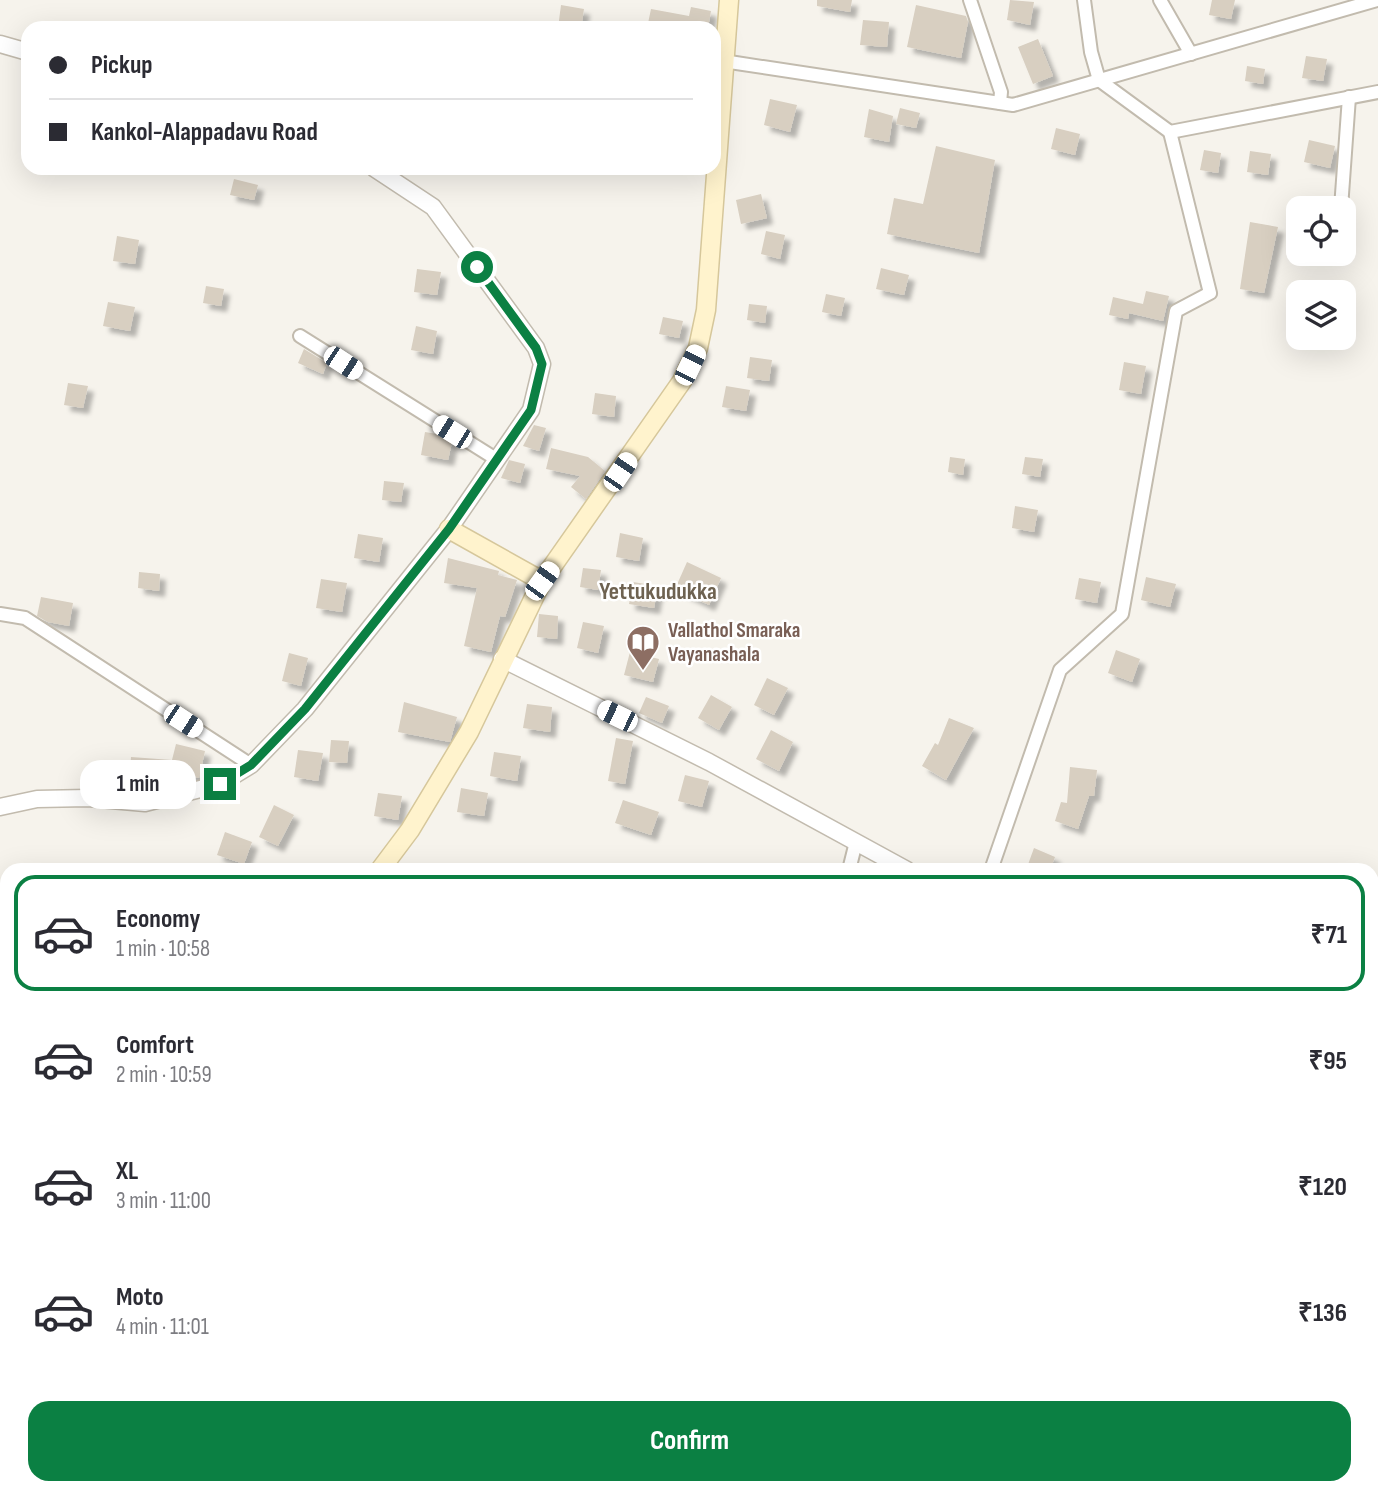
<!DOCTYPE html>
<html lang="en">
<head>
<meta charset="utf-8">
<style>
	body { margin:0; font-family:"Sofia Sans Condensed",sans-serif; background:#f7f7f7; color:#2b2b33; height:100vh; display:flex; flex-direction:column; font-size:26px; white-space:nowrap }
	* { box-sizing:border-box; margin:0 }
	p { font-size:23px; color:#7c7c81 }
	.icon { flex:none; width:38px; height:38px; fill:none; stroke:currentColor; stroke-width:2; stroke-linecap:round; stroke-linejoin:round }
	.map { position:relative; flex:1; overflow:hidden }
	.panel { position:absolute; left:0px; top:863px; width:1379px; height:632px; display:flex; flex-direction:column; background:#fff; border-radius:21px 21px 0 0; box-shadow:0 7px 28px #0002 }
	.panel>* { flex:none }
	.banner { position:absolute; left:21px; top:21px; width:700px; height:154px; border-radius:21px; box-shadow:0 7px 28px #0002; display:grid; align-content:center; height:154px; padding:0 28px; background:#fff }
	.tools { position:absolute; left:1286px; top:196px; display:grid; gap:14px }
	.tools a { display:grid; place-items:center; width:70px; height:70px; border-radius:14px; background:#fff; box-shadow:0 7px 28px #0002; font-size:35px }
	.end { position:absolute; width:32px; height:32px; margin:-16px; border:9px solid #0b8043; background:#fff; box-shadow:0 0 0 4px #fff }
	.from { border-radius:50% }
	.bubble { position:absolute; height:49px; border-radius:21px; background:#fff; box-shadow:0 7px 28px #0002; font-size:23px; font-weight:700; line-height:49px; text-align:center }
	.car { position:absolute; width:21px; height:42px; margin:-21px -10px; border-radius:9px; box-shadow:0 0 5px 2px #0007; background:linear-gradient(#fff 24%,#345 0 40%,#fff 0 76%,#345 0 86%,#fff 0) }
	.banner b { display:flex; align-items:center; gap:24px; height:66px; font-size:26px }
	.banner b+b { border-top:2px solid #e1e1e2 }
	.banner i { width:18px; height:18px; background:#2b2b33 }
	ul { padding:12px 0 0; list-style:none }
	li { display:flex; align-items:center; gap:21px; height:116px; margin:0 14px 10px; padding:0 14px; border:4px solid transparent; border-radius:21px }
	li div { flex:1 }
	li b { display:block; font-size:26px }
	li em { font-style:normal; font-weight:700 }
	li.on { border-color:#0b8043 }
	li>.icon { width:63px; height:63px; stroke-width:1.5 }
	.cta { display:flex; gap:14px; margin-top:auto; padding:14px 28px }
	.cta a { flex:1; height:80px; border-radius:21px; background:#0b8043; color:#fff; font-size:28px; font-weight:700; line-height:80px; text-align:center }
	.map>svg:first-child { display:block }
</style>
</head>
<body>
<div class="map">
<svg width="1378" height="1493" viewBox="0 0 1378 1493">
	<defs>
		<filter id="shadow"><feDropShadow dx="6" dy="6" stdDeviation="2" flood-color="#0004"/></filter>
	</defs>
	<rect width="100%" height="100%" fill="#f6f3ec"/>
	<g fill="#d8cfc1" filter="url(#shadow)">
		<path d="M 817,0 L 852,0 L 850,12 L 817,6 Z"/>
		<path d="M 1010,0 L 1034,2 L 1030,25 L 1007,20 Z"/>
		<path d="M 1212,0 L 1235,0 L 1231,19 L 1209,15 Z"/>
		<path d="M 561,5 L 584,9 L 581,28 L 558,28 Z"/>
		<path d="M 916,5 L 966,16 L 968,22 L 961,58 L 907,47 Z"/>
		<path d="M 691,7 L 711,11 L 708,28 L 647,28 L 651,9 L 689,16 Z"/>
		<path d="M 863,20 L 889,22 L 887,47 L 860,45 Z"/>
		<path d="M 1038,39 L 1053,76 L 1033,84 L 1018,47 Z"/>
		<path d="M 1306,56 L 1327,59 L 1323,81 L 1302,78 Z"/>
		<path d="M 1247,66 L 1265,69 L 1263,84 L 1245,81 Z"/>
		<path d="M 770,99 L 797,105 L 790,132 L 764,125 Z"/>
		<path d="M 900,108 L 920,113 L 916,128 L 896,124 Z"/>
		<path d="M 869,109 L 893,116 L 889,142 L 864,137 Z"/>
		<path d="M 1056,128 L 1080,134 L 1075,155 L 1051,149 Z"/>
		<path d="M 1309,140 L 1335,146 L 1330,168 L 1304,162 Z"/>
		<path d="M 936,146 L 995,160 L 979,253 L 887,234 L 894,198 L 923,204 Z"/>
		<path d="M 1204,150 L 1221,153 L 1218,173 L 1200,170 Z"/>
		<path d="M 1250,151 L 1271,154 L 1268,175 L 1247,172 Z"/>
		<path d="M 234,179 L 258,185 L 254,200 L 230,195 Z"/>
		<path d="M 761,194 L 767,218 L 741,224 L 736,200 Z"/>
		<path d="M 1250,222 L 1278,227 L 1264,293 L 1240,289 Z"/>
		<path d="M 766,231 L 785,235 L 780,259 L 761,254 Z"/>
		<path d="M 117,236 L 139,240 L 135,264 L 113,261 Z"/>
		<path d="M 881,268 L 909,275 L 904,295 L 876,289 Z"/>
		<path d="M 417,269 L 441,272 L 437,295 L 414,292 Z"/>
		<path d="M 206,286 L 224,289 L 221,306 L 203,303 Z"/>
		<path d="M 1146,291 L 1169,296 L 1163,321 L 1129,313 L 1128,319 L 1109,315 L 1113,297 L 1143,304 Z"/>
		<path d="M 826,294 L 845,298 L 841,316 L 822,312 Z"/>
		<path d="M 108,302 L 135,307 L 130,331 L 103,326 Z"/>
		<path d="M 749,304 L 767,306 L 765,323 L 747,320 Z"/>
		<path d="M 663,317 L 683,321 L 679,338 L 659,334 Z"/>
		<path d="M 416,326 L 437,331 L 433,354 L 411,350 Z"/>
		<path d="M 304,349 L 327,363 L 323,374 L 298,363 Z"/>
		<path d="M 750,357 L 772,360 L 769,381 L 747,378 Z"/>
		<path d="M 1124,362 L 1146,366 L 1141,394 L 1119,390 Z"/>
		<path d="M 68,383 L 88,386 L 83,408 L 64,405 Z"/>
		<path d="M 726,386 L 750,390 L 746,411 L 722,407 Z"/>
		<path d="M 595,393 L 616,396 L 614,417 L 592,414 Z"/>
		<path d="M 534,425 L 546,428 L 539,451 L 523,446 Z"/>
		<path d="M 425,432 L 442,435 L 452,442 L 448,460 L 421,455 Z"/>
		<path d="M 551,448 L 588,457 L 605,471 L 586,499 L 571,487 L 580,476 L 546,469 Z"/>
		<path d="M 950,457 L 965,459 L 963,475 L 948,472 Z"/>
		<path d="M 1025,457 L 1043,459 L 1040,477 L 1022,474 Z"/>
		<path d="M 509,460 L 525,464 L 520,483 L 501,478 Z"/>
		<path d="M 384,481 L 404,483 L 401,502 L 382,500 Z"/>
		<path d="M 1015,506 L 1038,510 L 1034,532 L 1012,528 Z"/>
		<path d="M 620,533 L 643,538 L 639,561 L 616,557 Z"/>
		<path d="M 358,534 L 383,538 L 379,562 L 354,558 Z"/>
		<path d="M 448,558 L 499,571 L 498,575 L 517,580 L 505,617 L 500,616 L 491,652 L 464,646 L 477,588 L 444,583 Z"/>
		<path d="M 687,562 L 721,578 L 709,605 L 675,589 Z"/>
		<path d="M 583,568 L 601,570 L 598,590 L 580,587 Z"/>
		<path d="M 139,572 L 160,574 L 159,591 L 138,588 Z"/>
		<path d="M 1146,577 L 1176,584 L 1170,607 L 1141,600 Z"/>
		<path d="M 1079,578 L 1101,582 L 1097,603 L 1075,599 Z"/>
		<path d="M 321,579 L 347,583 L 342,612 L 316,608 Z"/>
		<path d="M 633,582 L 658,586 L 654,608 L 629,604 Z"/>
		<path d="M 41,597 L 73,603 L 69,626 L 48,622 L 37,616 Z"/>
		<path d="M 539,614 L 558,616 L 557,639 L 537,637 Z"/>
		<path d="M 583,622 L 604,626 L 598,653 L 577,648 Z"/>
		<path d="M 1116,650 L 1140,659 L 1132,682 L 1108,673 Z"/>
		<path d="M 630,652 L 659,659 L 653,682 L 624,675 Z"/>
		<path d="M 289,653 L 308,658 L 301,686 L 282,681 Z"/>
		<path d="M 767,678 L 788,688 L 774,715 L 754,705 Z"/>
		<path d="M 711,695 L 732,707 L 719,730 L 698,718 Z"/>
		<path d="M 646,697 L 669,706 L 662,723 L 639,713 Z"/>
		<path d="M 404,702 L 457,717 L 450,742 L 398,732 Z"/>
		<path d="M 527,704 L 552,707 L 550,732 L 523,728 Z"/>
		<path d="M 949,718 L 974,728 L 946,780 L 922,766 L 935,743 L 938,745 Z"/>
		<path d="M 771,730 L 793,742 L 779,771 L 756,759 Z"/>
		<path d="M 616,738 L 633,741 L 625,784 L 608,781 Z"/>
		<path d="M 331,740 L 349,741 L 347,763 L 329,762 Z"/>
		<path d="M 176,744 L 205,751 L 199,778 L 155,768 L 153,786 L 129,783 L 131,757 L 172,760 Z"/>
		<path d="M 298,750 L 323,753 L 318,781 L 294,777 Z"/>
		<path d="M 494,752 L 521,756 L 517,781 L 490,776 Z"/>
		<path d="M 1070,767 L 1097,770 L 1094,796 L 1089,796 L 1078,829 L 1055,821 L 1061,802 L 1067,803 Z"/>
		<path d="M 685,775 L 709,781 L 702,807 L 678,801 Z"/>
		<path d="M 461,788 L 488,793 L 484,816 L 457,812 Z"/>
		<path d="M 378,793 L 402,796 L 398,820 L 374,816 Z"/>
		<path d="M 623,800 L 659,812 L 651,835 L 615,823 Z"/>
		<path d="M 274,805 L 294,815 L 278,846 L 259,837 Z"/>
		<path d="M 225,832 L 252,842 L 244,864 L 217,855 Z"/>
		<path d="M 1034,848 L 1055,857 L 1050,870 L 1026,870 Z"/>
	</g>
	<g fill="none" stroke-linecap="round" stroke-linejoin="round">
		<defs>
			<g id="minor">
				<path d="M 970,0 L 1001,92 L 1000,103"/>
				<path d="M 1084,0 L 1091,52 L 1099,80 L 1170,132 L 1378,92"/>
				<path d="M 1160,0 L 1191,54"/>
				<path d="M 723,61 L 1013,105 L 1377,0"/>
				<path d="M 1341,208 L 1349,97"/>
				<path d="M 300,336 L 496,459"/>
				<path d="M 0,614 L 25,618 L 251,765"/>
				<path d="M 849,870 L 856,842"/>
				<path d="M 991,870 L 1060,670 L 1122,614 L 1176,311 L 1210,293 L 1170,132"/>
			</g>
			<g id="tertiary">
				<path d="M 0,44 L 28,52"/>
				<path d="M 502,659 L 709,762 L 907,870"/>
				<path d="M 0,807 L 37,799 L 88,798 L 145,803 L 220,784 L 251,765 L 305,709 L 449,529 L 531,410 L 542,364 L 536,348 L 433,207 L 374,168"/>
				<path d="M 1372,1120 L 1378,1123"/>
			</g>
			<g id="secondary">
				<path d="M 449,529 L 542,581"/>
				<path d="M 380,870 L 410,830 L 469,732 L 542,581 L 682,381 L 698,348 L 706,310 L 729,0"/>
				<path d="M 217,1488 L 217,1493"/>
			</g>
		</defs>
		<use href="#minor" stroke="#c2bbae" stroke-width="16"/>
		<use href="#tertiary" stroke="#c2bbae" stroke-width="19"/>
		<use href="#secondary" stroke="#d6c79b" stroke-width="21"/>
		<use href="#minor" stroke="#fff" stroke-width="12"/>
		<use href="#tertiary" stroke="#fff" stroke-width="16"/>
		<use href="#secondary" stroke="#fff3cd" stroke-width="18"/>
	</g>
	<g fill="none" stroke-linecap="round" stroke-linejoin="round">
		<path stroke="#0b8043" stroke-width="9" d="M 220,784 L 251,765 L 305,709 L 449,529 L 531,410 L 542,364 L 536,348 L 477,267"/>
	</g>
	<defs>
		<symbol id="library-pin" viewBox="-11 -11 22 30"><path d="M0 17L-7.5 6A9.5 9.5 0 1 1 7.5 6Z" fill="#8d6e63" stroke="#fff"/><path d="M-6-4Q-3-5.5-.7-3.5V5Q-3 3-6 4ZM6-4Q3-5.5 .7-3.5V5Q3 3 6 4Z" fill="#fff"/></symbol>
	</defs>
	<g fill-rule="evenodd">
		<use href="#library-pin" x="624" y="623" width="38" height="52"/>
	</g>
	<g text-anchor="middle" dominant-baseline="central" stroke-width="5" stroke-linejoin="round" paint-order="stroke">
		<g font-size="21" font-weight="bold" fill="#785e54" stroke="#fff" text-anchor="start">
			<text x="668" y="630">Vallathol Smaraka<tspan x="668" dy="24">Vayanashala</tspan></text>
		</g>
		<g font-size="24" font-weight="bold" fill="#6e6250" stroke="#fff">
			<text x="658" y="591">Yettukudukka</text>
		</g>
	</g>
</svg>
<div class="tools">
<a><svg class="icon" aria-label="locate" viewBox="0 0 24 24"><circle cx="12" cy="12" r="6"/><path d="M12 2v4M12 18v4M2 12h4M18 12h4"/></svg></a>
<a><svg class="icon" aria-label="layers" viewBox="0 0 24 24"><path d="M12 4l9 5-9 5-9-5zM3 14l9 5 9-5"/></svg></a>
</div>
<i class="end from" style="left:477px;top:267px"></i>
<i class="end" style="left:220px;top:784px"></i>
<div class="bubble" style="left:80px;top:760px;width:116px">1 min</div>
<i class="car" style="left:343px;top:363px;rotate:123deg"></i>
<i class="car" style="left:690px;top:365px;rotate:26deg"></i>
<i class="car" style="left:452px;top:432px;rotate:302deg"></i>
<i class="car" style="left:620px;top:472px;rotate:34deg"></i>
<i class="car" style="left:542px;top:581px;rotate:36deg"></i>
<i class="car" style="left:617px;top:716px;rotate:296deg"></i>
<i class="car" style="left:183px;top:721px;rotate:123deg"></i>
<div class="banner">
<b><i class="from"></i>Pickup</b>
<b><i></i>Kankol-Alappadavu Road</b>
</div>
<section class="panel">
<ul>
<li class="on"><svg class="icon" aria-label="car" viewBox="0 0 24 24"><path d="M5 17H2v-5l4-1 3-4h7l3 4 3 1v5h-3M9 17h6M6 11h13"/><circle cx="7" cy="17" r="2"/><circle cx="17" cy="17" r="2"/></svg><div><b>Economy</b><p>1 min · 10:58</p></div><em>₹71</em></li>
<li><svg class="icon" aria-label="car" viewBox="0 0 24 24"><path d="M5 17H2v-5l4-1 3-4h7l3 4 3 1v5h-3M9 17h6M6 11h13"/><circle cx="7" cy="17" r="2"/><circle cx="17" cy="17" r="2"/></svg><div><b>Comfort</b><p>2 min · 10:59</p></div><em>₹95</em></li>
<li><svg class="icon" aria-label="car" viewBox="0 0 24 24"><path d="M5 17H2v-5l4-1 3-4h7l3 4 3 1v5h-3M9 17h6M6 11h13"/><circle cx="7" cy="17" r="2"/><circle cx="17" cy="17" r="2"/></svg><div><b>XL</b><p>3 min · 11:00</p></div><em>₹120</em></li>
<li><svg class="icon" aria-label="car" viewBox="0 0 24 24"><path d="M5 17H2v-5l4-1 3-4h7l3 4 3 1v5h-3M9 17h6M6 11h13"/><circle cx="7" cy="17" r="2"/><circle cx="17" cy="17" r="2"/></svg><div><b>Moto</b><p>4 min · 11:01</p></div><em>₹136</em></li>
</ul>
<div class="cta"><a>Confirm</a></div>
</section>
</div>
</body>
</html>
